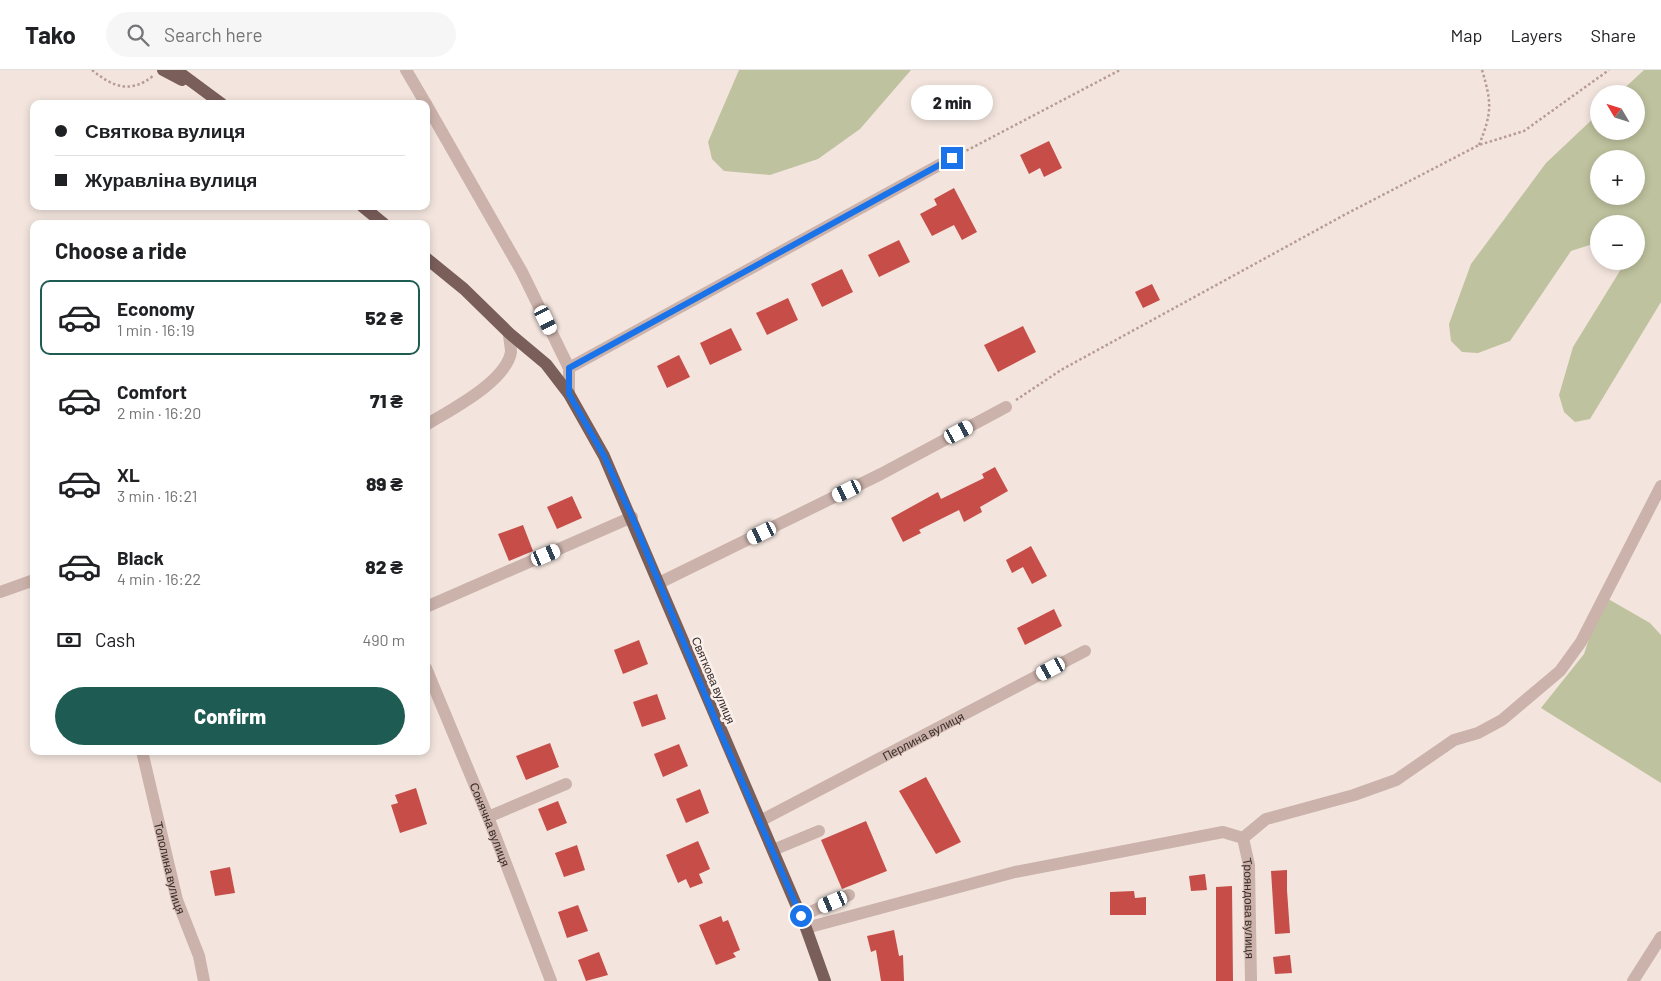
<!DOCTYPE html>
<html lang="en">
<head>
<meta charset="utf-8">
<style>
	body { margin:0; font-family:Barlow,sans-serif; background:#f6f6f6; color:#202124; height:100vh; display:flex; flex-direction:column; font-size:19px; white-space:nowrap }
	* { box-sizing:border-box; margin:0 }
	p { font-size:16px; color:#757577 }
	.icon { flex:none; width:28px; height:28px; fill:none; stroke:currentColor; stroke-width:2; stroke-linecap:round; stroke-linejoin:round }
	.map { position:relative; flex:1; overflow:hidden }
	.details { position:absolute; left:30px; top:150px; width:400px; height:535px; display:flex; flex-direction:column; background:#fff; border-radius:10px; box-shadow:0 2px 8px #0003 }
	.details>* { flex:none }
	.banner { position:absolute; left:30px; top:30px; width:400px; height:110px; border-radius:10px; box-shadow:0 2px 8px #0003; display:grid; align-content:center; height:110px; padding:0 25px; background:#fff }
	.needle { width:32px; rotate:308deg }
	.fabs { position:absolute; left:1590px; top:15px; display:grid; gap:10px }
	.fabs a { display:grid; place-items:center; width:55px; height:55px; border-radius:50%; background:#fff; box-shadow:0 2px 8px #0003; font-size:25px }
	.end { position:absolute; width:22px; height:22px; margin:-11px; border:6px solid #1a73e8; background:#fff; box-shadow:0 0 0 2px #fff }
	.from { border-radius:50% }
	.bubble { position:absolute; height:35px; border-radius:18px; background:#fff; box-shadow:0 2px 8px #0003; font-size:16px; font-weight:800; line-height:35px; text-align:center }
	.car { position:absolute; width:15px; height:30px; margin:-15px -8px; border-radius:6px; box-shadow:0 0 4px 1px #0007; background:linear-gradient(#fff 24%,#345 0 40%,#fff 0 76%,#345 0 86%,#fff 0) }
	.banner b { display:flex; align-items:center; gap:18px; height:48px; font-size:19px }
	.banner b+b { border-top:1px solid #e0e0e0 }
	.banner i { width:12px; height:12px; background:#202124 }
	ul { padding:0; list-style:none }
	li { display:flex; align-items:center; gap:15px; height:75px; margin:0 10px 8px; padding:0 15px; border:2px solid transparent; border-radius:10px }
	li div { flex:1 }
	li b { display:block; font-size:19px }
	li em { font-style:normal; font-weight:800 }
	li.active { border-color:#1e5b52 }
	li>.icon { width:45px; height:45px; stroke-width:1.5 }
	h2 { padding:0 25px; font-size:22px; line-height:60px }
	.pay { display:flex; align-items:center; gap:12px; height:55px; padding:0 25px; font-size:19px }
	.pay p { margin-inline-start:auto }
	.action { display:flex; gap:10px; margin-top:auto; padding:10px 25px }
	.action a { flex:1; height:58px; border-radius:30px; background:#1e5b52; color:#fff; font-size:20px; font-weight:800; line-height:58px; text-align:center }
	header { display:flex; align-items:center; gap:30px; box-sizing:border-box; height:70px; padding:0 25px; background:#fff; border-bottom:1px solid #e0e0e0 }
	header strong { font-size:24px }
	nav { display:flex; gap:28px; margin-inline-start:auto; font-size:18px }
	.search { width:350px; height:45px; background:#f6f6f6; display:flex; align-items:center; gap:12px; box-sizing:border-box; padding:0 18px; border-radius:28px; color:#757577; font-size:19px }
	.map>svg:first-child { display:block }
</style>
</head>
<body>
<header>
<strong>Tako</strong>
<div class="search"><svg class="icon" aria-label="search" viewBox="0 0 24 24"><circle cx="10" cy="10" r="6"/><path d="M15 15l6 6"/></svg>Search here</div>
<nav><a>Map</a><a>Layers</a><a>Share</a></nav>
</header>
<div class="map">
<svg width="1661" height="911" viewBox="0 0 1661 911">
	<rect width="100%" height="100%" fill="#f3e5de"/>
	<g fill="#bec29e" fill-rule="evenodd">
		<path d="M 739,0 L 911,0 L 860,59 L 818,89 L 770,105 L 724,101 L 712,89 L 708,72 Z"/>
		<path d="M 1644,0 L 1661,0 L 1661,232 L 1590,349 L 1575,352 L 1564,342 L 1559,325 L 1573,277 L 1626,191 L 1636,191 L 1636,154 L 1599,154 L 1599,172 L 1571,181 L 1510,271 L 1478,283 L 1462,282 L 1451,271 L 1449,254 L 1471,194 L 1546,93 L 1599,43 L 1599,61 L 1636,61 L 1636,24 L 1618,24 ZM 1599,89 L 1636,89 L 1636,126 L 1599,126 Z"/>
		<path d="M 1603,526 L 1650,553 L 1661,565 L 1661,713 L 1541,638 L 1584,584 Z"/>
	</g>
	<g fill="#c64d48">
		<path d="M 1049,71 L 1062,98 L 1044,107 L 1040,98 L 1029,104 L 1020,85 Z"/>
		<path d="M 954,118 L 977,162 L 962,170 L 954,155 L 932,166 L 920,144 L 937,135 L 934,129 Z"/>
		<path d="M 899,170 L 910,192 L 879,207 L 868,185 Z"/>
		<path d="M 842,199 L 853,222 L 822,237 L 811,214 Z"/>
		<path d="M 1152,214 L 1160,230 L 1143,238 L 1135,222 Z"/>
		<path d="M 788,228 L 798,250 L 767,265 L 756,243 Z"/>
		<path d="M 1023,256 L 1036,282 L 998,302 L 984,275 Z"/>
		<path d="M 731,258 L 742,280 L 710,295 L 700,273 Z"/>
		<path d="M 679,285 L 690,307 L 667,318 L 657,296 Z"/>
		<path d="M 995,397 L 1008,421 L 980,437 L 982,442 L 964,452 L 959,440 L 919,460 L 921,463 L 903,472 L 891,448 L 938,422 L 941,429 L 984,408 L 982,404 Z"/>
		<path d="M 572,426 L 582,448 L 557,459 L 547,437 Z"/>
		<path d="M 523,455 L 533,481 L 509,491 L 498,464 Z"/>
		<path d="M 1031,476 L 1047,506 L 1032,514 L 1023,497 L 1012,503 L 1006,490 Z"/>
		<path d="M 1054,539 L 1062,556 L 1025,575 L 1017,558 Z"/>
		<path d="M 639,570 L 648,594 L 623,604 L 614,580 Z"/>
		<path d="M 657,624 L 666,649 L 642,657 L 633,632 Z"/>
		<path d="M 550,673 L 559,697 L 526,710 L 516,686 Z"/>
		<path d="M 679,674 L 688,696 L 663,707 L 654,684 Z"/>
		<path d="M 926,707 L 961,772 L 936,784 L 899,721 Z"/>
		<path d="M 416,718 L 427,754 L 400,763 L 391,735 L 398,733 L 395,725 Z"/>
		<path d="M 700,719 L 709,743 L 686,753 L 676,729 Z"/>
		<path d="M 558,731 L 567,753 L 547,761 L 538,739 Z"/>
		<path d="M 866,751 L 887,801 L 842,819 L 821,770 Z"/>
		<path d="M 698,771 L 710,799 L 699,804 L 703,813 L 690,818 L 686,809 L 678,813 L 666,785 Z"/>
		<path d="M 577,775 L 585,800 L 564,807 L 555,783 Z"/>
		<path d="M 230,797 L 235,823 L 215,826 L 210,801 Z"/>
		<path d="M 1287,800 L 1287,820 L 1290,863 L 1275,864 L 1271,801 Z"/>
		<path d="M 1205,804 L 1207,820 L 1191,821 L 1189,806 Z"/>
		<path d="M 1232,816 L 1233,911 L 1216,911 L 1216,817 Z"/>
		<path d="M 1134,821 L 1135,828 L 1146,827 L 1146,845 L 1110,845 L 1110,822 Z"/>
		<path d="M 578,835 L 588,861 L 567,868 L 558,842 Z"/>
		<path d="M 721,846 L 723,852 L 728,850 L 740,880 L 733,883 L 736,887 L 716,895 L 699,855 Z"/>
		<path d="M 894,860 L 899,886 L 903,885 L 904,911 L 881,911 L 876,880 L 871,882 L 867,866 Z"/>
		<path d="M 599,882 L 608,905 L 586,911 L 578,890 Z"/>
		<path d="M 1290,885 L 1292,903 L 1275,904 L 1273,887 Z"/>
	</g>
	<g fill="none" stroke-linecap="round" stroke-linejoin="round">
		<g stroke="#b79c94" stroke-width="2.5" stroke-dasharray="2.5 2.5" stroke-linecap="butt">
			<path d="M 92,0 C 113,17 130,24 153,6"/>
			<path d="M 1479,75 C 1492,43 1492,33 1482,0"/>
			<path d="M 962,83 L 1120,0"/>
			<path d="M 1016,330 L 1061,300 L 1346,144 L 1479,75 L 1524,61 L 1609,0"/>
		</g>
		<g stroke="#cbb2aa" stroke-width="12">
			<path d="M 406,0 L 426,34"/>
			<path d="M 426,34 L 522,202 L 569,298 L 569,324"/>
			<path d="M 569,298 L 952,88"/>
			<path d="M 426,355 C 450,340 506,312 511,282 C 511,277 509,269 509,263"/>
			<path d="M 659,513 L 881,404 L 1006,337"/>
			<path d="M 0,522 L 34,510"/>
			<path d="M 426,537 L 632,447"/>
			<path id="s1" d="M 426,598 L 488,747 L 551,911"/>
			<path id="s2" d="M 142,681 L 177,830 L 199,886 L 204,911"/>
			<path d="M 488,747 L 566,714"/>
			<path id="s3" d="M 760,751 L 1085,581"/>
			<path d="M 1243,768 L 1266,749 L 1354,725 L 1396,710 L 1454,670 L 1478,663 L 1502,650 L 1560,601 L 1581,572 L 1661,416"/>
			<path id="s4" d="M 1243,768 L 1249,795 L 1251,911"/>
			<path d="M 773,780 L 819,761"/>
			<path d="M 801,846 L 849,825"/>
			<path d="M 806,858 L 1015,802 L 1223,762 L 1243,768"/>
			<path d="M 1633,911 L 1661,867"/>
		</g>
		<g stroke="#7a5e5a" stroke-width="12">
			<path d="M 163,0 L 182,10"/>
			<path d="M 176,0 L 222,34"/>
			<path d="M 362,136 L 384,154"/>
			<path d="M 426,188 L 464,219 L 509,263 L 546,294 L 569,324 L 604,386 L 806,858 L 825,911"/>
		</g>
	</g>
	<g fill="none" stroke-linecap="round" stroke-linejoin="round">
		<path stroke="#1a73e8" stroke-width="6" d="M 801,846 L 720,661 L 632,447 L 604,386 L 569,324 L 569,298 L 952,88"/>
	</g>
	<g text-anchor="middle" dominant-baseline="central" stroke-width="5" stroke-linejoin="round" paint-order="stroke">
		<g font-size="12" fill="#392b29" stroke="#faf0eb">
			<text transform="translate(714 610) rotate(67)">Святкова вулиця</text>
			<text stroke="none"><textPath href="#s3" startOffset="184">Перлина вулиця</textPath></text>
			<text stroke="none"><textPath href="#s1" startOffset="169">Сонячна вулиця</textPath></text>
			<text stroke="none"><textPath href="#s2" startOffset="120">Тополина вулиця</textPath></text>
			<text stroke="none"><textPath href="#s4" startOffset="71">Трояндова вулиця</textPath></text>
		</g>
	</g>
</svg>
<div class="fabs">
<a><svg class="needle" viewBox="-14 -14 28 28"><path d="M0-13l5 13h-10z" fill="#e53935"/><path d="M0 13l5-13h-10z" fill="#757577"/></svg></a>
<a>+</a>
<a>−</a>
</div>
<i class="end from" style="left:801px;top:846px"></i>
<i class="end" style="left:952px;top:88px"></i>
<div class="bubble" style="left:911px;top:15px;width:82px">2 min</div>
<i class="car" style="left:546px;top:250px;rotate:154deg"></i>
<i class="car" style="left:959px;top:362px;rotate:62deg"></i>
<i class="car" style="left:847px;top:421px;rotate:244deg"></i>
<i class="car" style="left:762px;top:463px;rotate:244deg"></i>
<i class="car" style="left:546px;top:485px;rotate:67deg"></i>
<i class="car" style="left:1051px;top:599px;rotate:242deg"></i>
<i class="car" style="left:833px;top:832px;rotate:247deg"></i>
<div class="banner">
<b><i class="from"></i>Святкова вулиця</b>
<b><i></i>Журавліна вулиця</b>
</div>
<section class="details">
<h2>Choose a ride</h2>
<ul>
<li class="active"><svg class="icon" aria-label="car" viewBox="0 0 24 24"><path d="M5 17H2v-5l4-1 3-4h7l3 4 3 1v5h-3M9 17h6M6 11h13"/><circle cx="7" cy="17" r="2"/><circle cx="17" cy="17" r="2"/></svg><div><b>Economy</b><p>1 min · 16:19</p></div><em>52 ₴</em></li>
<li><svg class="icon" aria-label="car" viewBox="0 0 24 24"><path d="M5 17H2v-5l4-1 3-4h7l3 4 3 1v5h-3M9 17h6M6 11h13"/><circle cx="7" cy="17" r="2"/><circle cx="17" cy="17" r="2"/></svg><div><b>Comfort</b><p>2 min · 16:20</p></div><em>71 ₴</em></li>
<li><svg class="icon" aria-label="car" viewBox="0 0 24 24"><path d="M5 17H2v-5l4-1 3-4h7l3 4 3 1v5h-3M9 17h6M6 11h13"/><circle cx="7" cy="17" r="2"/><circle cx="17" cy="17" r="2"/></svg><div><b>XL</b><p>3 min · 16:21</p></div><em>89 ₴</em></li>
<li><svg class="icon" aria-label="car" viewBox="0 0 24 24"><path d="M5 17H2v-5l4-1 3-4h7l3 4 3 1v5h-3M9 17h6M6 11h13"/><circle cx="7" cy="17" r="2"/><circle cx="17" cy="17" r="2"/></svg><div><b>Black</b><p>4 min · 16:22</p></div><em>82 ₴</em></li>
</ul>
<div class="pay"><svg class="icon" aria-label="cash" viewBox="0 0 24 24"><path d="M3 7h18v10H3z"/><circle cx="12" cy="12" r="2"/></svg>Cash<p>490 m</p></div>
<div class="action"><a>Confirm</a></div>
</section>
</div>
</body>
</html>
